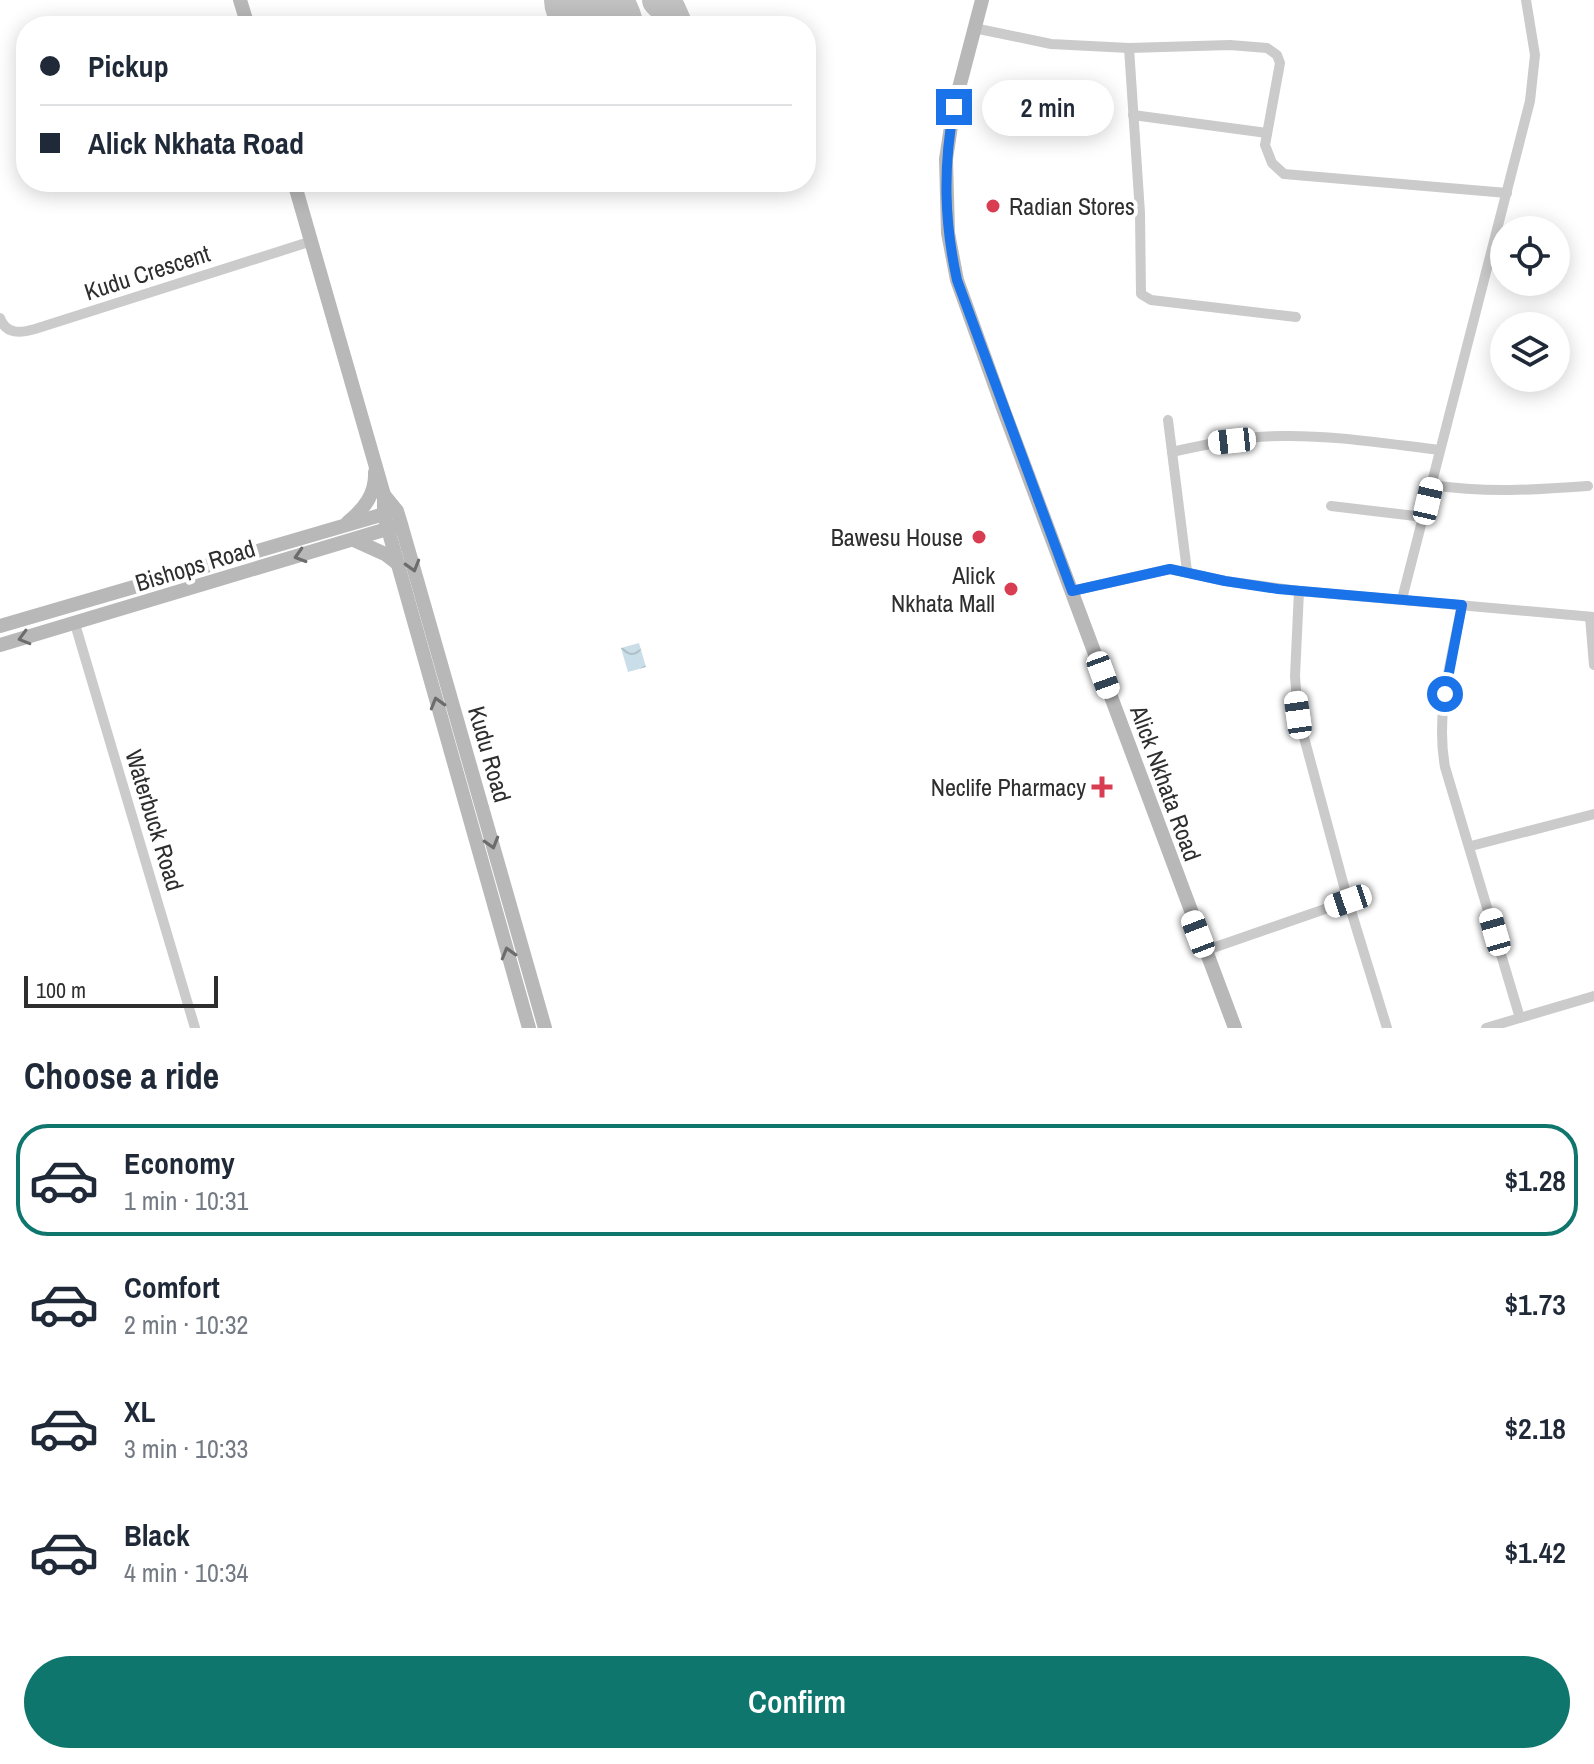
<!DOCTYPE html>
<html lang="en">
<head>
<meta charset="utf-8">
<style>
	body { margin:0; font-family:"Archivo Narrow",sans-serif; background:#f6f6f7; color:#1f2937; height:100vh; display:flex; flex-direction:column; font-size:30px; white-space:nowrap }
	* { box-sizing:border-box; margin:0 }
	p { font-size:26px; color:#747a83 }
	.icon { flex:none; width:44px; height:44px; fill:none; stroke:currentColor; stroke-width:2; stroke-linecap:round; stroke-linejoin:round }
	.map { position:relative; height:1028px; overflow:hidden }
	.sheet { display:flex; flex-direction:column; background:#fff; flex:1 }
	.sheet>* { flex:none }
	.hud { position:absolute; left:16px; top:16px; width:800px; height:176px; border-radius:32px; box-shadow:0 4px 20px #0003; display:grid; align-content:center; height:176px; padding:0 24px; background:#fff }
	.buttons { position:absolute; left:1490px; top:216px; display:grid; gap:16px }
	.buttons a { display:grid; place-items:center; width:80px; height:80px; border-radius:50%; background:#fff; box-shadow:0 4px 20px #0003; font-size:40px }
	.scale { position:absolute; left:24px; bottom:20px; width:194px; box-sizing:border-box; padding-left:8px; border:4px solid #2e2e2e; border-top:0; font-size:22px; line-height:28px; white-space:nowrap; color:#2e2e2e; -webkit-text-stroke:6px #fff; paint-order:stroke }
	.end { position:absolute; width:36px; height:36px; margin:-18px; border:10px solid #1a73e8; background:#fff; box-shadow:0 0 0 4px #fff }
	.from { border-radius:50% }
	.bubble { position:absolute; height:56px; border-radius:28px; background:#fff; box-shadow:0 4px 20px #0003; font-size:26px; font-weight:600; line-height:56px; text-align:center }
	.car { position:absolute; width:24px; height:48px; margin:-24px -12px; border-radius:10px; box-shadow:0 0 6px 2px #0007; background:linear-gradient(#fff 24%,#345 0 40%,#fff 0 76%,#345 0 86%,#fff 0) }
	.hud b { display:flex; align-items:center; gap:28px; height:76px; font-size:30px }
	.hud b+b { border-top:2px solid #e0e1e3 }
	.hud i { width:20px; height:20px; background:#1f2937 }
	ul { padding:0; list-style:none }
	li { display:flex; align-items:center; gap:24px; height:112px; margin:0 16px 12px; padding:0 8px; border:4px solid transparent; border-radius:32px }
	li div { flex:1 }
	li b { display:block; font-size:30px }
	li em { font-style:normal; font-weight:600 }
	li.current { border-color:#0f766e }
	li>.icon { width:72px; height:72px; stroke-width:1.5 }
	h2 { padding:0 24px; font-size:36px; line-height:96px }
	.cta { display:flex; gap:16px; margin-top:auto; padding:16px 24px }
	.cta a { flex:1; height:92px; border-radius:48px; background:#0f766e; color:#fff; font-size:32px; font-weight:600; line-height:92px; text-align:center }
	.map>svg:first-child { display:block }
</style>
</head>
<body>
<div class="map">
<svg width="1594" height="1028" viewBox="0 0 1594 1028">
	<defs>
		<pattern id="water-waves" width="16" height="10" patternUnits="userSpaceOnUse" patternTransform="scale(2)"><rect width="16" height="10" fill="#cadee9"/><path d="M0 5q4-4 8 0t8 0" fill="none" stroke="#aebfc8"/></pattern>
	</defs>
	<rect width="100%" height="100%" fill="#fff"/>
	<path fill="url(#water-waves)" d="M 639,643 L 646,667 L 628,672 L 621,648 Z"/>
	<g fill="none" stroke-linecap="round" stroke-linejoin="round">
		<path stroke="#c1c1c1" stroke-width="34" d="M 659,0 L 669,10 L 676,26"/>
		<path stroke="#c1c1c1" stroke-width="88" d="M 588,0 L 599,26"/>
		<g stroke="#cbcbcb" stroke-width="10">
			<path d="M 974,28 L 1051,44 L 1129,48 L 1230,45 L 1267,48 L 1277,55 L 1280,63 L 1265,145 L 1272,163 L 1284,174 L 1507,193"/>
			<path d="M 1129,48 L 1140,213 L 1141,294 L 1151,300 L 1296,317"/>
			<path d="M 1133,115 L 1267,133"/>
			<path d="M 0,318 C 6,335 21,333 35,329 L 312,241"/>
			<path d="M 1168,420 L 1187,571"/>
			<path d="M 1172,452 C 1208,444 1244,436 1281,436 C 1334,435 1388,444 1440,450"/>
			<path d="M 1431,485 C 1486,493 1533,490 1588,486"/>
			<path d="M 1331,506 L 1424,517"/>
			<path d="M 1072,591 L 1170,569 L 1225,581 L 1299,591 L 1594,617"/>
			<path d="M 1299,591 L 1295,676 L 1298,715 L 1348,901 L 1387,1028"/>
			<path d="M 1402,599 L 1530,101 L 1535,55 L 1526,0"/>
			<path d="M 1462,605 C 1452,658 1435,712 1445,767 L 1520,1018"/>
			<path d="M 1590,617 L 1594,665"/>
			<path d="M 75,624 L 195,1028"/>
			<path d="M 1471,846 L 1594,814"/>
			<path d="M 1204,951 L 1348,901"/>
			<path d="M 1486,1028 L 1594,996"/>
		</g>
		<g stroke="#b8b8b8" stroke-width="14">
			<path d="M 240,0 L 248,26"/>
			<path d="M 982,0 L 954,107 L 946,159 L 948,233 L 957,280 L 1004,411 L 1235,1028"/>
			<path d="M 294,182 L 384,495 L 384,515 L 529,1028"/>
			<path d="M 384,495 L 397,511 L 401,524 L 545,1028"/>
			<path d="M 348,522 C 364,509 376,494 375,472"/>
			<path d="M 354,540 L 385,554 L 398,564"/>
			<path d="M 0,626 L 391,512"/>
			<path d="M 0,645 L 397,526"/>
		</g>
	</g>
	<defs><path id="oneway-chevron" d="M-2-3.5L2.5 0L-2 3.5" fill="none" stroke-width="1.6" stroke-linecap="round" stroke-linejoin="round" transform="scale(2)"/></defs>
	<g stroke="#6c6c6c">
		<use href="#oneway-chevron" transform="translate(300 556) rotate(163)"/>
		<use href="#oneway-chevron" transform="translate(413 566) rotate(74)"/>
		<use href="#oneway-chevron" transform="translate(24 638) rotate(164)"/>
		<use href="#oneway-chevron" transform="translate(437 703) rotate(-106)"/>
		<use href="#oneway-chevron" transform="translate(492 843) rotate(74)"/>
		<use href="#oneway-chevron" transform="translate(508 953) rotate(-106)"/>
	</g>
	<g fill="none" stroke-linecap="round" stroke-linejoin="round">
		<path stroke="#1a73e8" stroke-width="10" d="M 954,107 C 943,167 944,221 957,280 L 1072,591 L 1170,569 L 1225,581 L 1278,589 L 1462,605 L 1445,694"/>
	</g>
	<g fill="#d83d51" stroke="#fff" stroke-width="3">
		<circle cx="993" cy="206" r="8"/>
		<circle cx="979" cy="537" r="8"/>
		<circle cx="1011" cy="589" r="8"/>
		<path d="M1098 775h8v8h8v8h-8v8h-8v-8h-8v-8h8z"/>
	</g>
	<g text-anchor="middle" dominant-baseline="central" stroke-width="8" stroke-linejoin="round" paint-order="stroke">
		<g font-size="24" fill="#2e2e2e" stroke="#fff" text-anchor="end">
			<text x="1009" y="206" text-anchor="start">Radian Stores</text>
			<text x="963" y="537">Bawesu House</text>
			<text x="995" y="575">Alick<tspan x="995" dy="28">Nkhata Mall</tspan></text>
			<text x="1086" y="787">Neclife Pharmacy</text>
		</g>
		<g font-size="24" fill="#2e2e2e" stroke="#fff">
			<text transform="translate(147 272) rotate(-18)">Kudu Crescent</text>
			<text transform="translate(195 565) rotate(-17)">Bishops Road</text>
			<text transform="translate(490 754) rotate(74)">Kudu Road</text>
			<text transform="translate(1166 783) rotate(70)">Alick Nkhata Road</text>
			<text transform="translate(155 820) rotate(73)">Waterbuck Road</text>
		</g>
	</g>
</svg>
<div class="buttons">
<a><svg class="icon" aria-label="locate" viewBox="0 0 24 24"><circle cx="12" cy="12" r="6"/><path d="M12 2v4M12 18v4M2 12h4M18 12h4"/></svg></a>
<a><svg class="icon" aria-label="layers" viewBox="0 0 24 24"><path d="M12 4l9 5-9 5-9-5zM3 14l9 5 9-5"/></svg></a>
</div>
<div class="scale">100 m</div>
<i class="end from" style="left:1445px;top:694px"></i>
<i class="end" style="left:954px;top:107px"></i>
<div class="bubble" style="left:982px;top:80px;width:132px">2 min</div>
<i class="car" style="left:1232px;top:441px;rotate:264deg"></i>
<i class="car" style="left:1428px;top:501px;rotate:13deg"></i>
<i class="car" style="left:1103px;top:675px;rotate:160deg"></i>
<i class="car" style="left:1298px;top:715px;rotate:352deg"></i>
<i class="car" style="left:1348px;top:901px;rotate:251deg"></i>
<i class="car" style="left:1495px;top:932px;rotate:344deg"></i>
<i class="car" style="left:1198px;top:934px;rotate:339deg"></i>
<div class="hud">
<b><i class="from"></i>Pickup</b>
<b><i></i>Alick Nkhata Road</b>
</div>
</div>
<section class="sheet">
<h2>Choose a ride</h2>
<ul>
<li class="current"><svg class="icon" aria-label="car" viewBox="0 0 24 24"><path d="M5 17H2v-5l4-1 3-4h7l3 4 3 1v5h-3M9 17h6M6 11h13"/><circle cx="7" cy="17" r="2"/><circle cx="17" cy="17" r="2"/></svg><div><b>Economy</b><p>1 min · 10:31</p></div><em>$1.28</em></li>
<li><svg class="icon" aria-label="car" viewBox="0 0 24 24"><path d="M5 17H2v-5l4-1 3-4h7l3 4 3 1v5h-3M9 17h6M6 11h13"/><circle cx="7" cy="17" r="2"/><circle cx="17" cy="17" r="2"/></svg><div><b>Comfort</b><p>2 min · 10:32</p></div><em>$1.73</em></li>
<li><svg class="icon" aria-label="car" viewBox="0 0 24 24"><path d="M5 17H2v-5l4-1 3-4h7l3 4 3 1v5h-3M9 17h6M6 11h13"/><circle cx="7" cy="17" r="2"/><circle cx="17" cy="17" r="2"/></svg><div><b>XL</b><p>3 min · 10:33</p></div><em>$2.18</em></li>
<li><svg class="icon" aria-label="car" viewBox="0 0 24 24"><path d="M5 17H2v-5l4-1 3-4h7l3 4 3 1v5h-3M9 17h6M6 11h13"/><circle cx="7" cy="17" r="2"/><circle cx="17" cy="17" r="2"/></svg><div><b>Black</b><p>4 min · 10:34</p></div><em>$1.42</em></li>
</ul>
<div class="cta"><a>Confirm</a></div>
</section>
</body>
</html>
